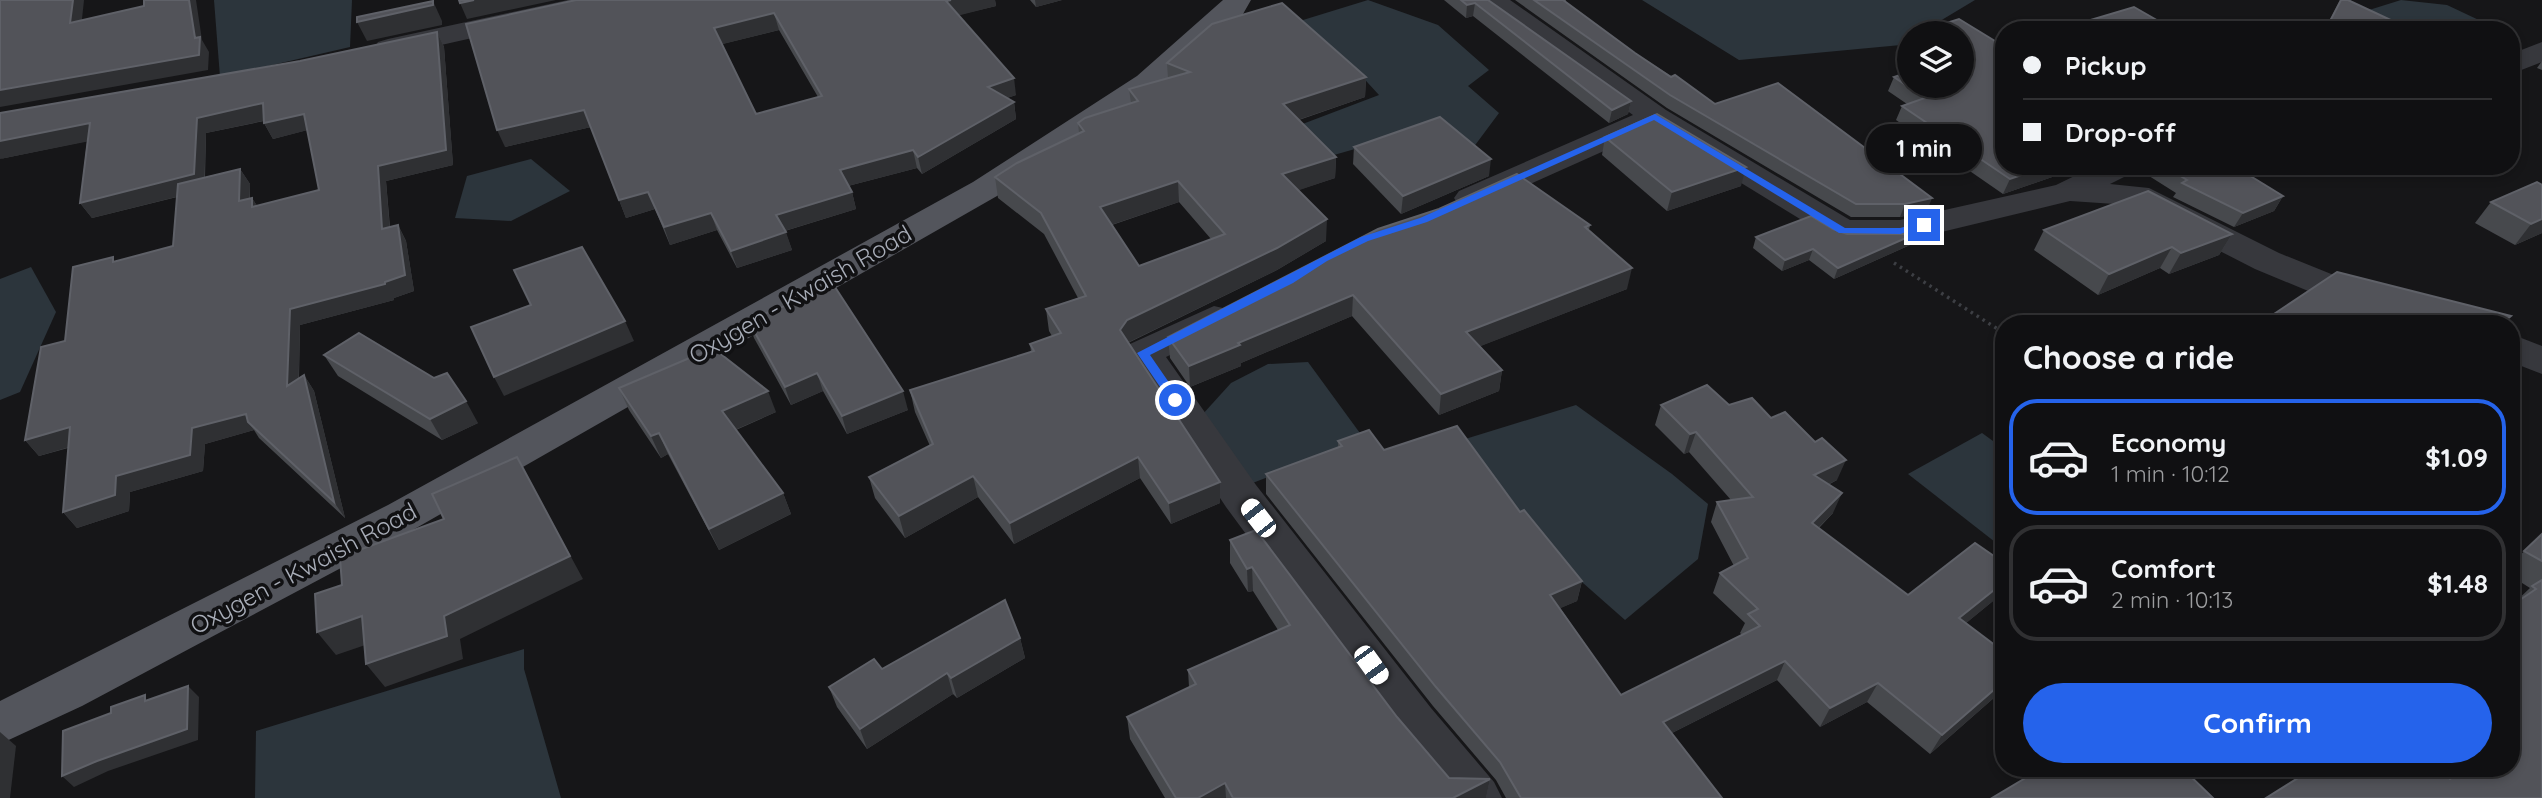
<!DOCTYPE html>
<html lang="en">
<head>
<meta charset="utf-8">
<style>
	body { margin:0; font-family:Quicksand,sans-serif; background:#19191b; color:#f1f3f6; height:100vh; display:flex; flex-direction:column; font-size:26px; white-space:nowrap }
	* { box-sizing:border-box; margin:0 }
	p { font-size:23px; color:#9c9d9f }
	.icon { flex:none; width:38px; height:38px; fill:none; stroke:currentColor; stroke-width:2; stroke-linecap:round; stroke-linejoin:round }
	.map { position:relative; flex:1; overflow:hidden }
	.sheet { position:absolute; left:1995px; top:315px; width:525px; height:462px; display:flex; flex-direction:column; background:#101012; border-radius:28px; box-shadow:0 4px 10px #0003,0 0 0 2px #303032 }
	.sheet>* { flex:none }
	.banner { position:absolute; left:1995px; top:21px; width:525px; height:154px; border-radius:28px; box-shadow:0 4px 10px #0003,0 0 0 2px #303032; display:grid; align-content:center; height:154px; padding:0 28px; background:#101012 }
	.tools { position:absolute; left:1897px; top:21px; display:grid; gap:14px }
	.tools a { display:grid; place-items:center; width:77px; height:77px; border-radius:50%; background:#101012; box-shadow:0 4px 10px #0003,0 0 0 2px #303032; font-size:35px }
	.end { position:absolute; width:32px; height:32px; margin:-16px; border:9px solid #2563eb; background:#fff; box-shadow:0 0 0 4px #fff }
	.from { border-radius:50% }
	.bubble { position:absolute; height:49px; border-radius:24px; background:#101012; box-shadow:0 4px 10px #0003,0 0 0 2px #303032; font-size:23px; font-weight:700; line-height:49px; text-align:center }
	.car { position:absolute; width:21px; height:42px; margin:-21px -10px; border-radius:9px; box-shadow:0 0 5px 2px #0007; background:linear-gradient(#fff 24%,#345 0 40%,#fff 0 76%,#345 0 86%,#fff 0) }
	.banner b { display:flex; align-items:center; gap:24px; height:66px; font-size:26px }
	.banner b+b { border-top:2px solid #303032 }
	.banner i { width:18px; height:18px; background:#f1f3f6 }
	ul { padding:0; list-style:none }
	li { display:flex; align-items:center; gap:21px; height:116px; margin:0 14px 10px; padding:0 14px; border:4px solid #303032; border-radius:28px }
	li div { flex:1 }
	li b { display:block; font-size:26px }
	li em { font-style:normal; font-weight:700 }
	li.on { border-color:#2563eb }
	li>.icon { width:63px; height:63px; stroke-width:1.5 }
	h2 { padding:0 28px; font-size:32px; line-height:84px }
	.action { display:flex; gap:14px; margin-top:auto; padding:14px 28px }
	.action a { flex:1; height:80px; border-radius:42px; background:#2563eb; color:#fff; font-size:28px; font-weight:700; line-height:80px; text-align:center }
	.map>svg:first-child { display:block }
</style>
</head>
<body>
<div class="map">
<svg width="2542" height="798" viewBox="0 0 2542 798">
	<rect width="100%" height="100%" fill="#161618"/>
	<g fill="#2c353c">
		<path d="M 214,0 L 352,0 L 350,47 L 220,77 Z"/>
		<path d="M 1368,0 L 1438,25 L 1489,70 L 1468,86 L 1499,113 L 1470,152 L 1418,131 L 1327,157 L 1292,128 L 1379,95 L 1357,71 L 1290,24 Z"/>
		<path d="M 1642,0 L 1975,0 L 1920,33 L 1909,33 L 1909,40 L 1901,45 L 1739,60 Z"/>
		<path d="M 2401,0 L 2447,5 L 2500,30 L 2399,30 L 2369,10 Z"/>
		<path d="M 531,159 L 570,191 L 511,221 L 455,218 L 467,176 Z"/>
		<path d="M 31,267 L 56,312 L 20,392 L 0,400 L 0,279 Z"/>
		<path d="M 1308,362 L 1365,440 L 1250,484 L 1202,415 L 1231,383 L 1268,364 Z"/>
		<path d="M 1576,405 L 1672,474 L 1708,504 L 1698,559 L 1625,620 L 1549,553 L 1462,440 Z"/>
		<path d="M 1982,433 L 2004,449 L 2004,549 L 1908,474 Z"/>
		<path d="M 524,649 L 524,669 L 561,798 L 255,798 L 256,731 Z"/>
	</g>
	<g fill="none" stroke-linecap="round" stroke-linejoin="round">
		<path stroke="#3d3f44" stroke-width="3.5" stroke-dasharray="2.5 4.5" stroke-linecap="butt" d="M 1894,263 L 2004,333"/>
		<g fill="#37383d" fill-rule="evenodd">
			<path d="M 568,0 L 620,0 L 616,6 L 606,8 L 388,57 L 378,54 L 374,48 L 378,42 L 388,39 Z"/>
			<path d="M 1478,0 L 1510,0 L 1666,110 L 1850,220 L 1900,220 L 2056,185 L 2095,166 L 2137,166 L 2132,173 L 2110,184 L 2149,188 L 2279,253 L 2351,282 L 2464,315 L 2469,324 L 2409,324 L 2325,298 L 2255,269 L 2130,205 L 2070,201 L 1900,242 L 1843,242 L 1831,238 L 1653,129 L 1483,205 L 1471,208 L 1459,205 L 1454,198 L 1459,191 L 1633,115 L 1482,6 Z"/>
			<path d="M 2542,42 L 2542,62 L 2511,74 L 2511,54 Z"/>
			<path d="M 1214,306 L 1227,309 L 1232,318 L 1227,327 L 1166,357 L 1256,485 L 1431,708 L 1494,782 L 1502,798 L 1447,798 L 1397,738 L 1226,507 L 1124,353 L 1130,344 Z"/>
			<path d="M 2511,334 L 2542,346 L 2542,374 L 2511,362 Z"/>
		</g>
		<path fill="#53555c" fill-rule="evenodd" d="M 1223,0 L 1251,0 L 1243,14 L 1159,88 L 997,196 L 418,527 L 82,706 L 0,744 L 0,701 L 388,505 L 973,182 L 1137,76 Z"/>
	</g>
	<g fill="#47494d" fill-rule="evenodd">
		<path d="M 576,0 L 995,0 L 996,6 L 958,15 L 1016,95 L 1007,98 L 1014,102 L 1016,119 L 922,174 L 917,168 L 848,186 L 852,192 L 856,209 L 785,231 L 792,250 L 737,268 L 717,230 L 670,245 L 655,209 L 626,218 L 591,127 L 505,147 ZM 779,30 L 818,97 L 756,114 L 722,44 Z"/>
		<path d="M 1030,0 L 1062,0 L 1036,7 Z"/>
		<path d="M 1444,0 L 1488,0 L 1631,101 L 1628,114 L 1609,123 L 1473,16 L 1466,18 Z"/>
		<path d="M 1515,0 L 1566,0 L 1566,2 L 1635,53 L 1715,104 L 1927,211 L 1900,217 L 1851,217 L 1667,108 Z"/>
		<path d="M 2340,0 L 2412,30 L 2325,30 Z"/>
		<path d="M 1959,19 L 2004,166 L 2084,166 L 2003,194 L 1896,120 L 1902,106 L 1907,104 L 1888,91 L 1894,77 L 1962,86 L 1962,33 L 1920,33 L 1921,31 Z"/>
		<path d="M 437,32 L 444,47 L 453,165 L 386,181 L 390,227 L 398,225 L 406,241 L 414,291 L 394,298 L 394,300 L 300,325 L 299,378 L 304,375 L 314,391 L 345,518 L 259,438 L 254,430 L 205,444 L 203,471 L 130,492 L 129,511 L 77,528 L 63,512 L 68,448 L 39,456 L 25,440 L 65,341 L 116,261 L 173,246 L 177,197 L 92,218 L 80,203 L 87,141 L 0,159 L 300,61 ZM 264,121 L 264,123 L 273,139 L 307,130 L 319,190 L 257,206 L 252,198 L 250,198 L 250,184 L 240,169 L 205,177 L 206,133 Z"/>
		<path d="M 2542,61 L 2542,70 L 2537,68 Z"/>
		<path d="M 1167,63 L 1366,77 L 1365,97 L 1299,120 L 1336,157 L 1335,178 L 1298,190 L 1326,241 L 1277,270 L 1128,343 L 1220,482 L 1220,503 L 1171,524 L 1140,478 L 1014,544 L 978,497 L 905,538 L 875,498 L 869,477 L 930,446 L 915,412 L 910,390 L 1031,352 L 1030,344 L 1052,336 L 1049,331 L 1046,309 L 1078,298 L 1044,234 L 998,198 L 995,177 L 1079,133 L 1078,123 L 1131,103 L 1129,89 L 1168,78 ZM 1179,202 L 1211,239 L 1139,266 L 1112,225 Z"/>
		<path d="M 1605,137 L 1741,186 L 1667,211 L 1602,155 Z"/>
		<path d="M 1354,147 L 1489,176 L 1401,214 L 1353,164 Z"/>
		<path d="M 2138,166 L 2234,166 L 2283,196 L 2274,211 L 2234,227 L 2173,197 L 2176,193 L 2138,169 Z"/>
		<path d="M 2542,185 L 2542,233 L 2515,245 L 2475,223 L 2491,202 Z"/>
		<path d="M 1590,225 L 1589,230 L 1627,289 L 1480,346 L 1502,370 L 1499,391 L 1439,415 L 1352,316 L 1241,363 L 1241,366 L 1190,387 L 1170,358 L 1168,337 Z"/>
		<path d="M 1833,229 L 1847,234 L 1904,234 L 1924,230 L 1919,241 L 1834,279 L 1809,260 L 1782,271 L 1753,248 L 1756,237 Z"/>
		<path d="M 2044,230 L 2232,234 L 2219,255 L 2169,274 L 2160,268 L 2098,295 L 2034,250 Z"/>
		<path d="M 794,294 L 908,410 L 847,434 L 823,391 L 791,405 L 754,338 L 748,320 L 796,302 Z"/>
		<path d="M 324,355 L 478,423 L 442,440 L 338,376 Z"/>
		<path d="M 619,388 L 776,412 L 736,430 L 783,493 L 791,514 L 719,550 L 668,454 L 661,458 L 629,410 Z"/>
		<path d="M 1661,405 L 1729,405 L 1771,418 L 1837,480 L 1828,485 L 1833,513 L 1819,528 L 1908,595 L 2004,592 L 1966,623 L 2004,652 L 2004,689 L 1930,754 L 1867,702 L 1820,727 L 1777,680 L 1672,733 L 1722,798 L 1506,798 L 1496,780 L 1433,706 L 1266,494 L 1266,474 L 1338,448 L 1338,441 L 1384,450 L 1520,512 L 1582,581 L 1577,601 L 1560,608 L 1621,695 L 1742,635 L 1740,633 L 1745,623 L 1713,593 L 1720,573 L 1734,566 L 1711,522 L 1717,502 L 1731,500 L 1689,452 L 1684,454 L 1655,425 Z"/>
		<path d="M 2542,534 L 2542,798 L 2450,779 L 2511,768 L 2511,606 L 2530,588 L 2511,576 L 2511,564 Z"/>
		<path d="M 1230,540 L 1397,717 L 1449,778 L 1490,779 L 1486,798 L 1165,798 L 1130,739 L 1127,717 L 1189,687 L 1188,670 L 1278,630 L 1253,591 L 1248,592 L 1230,563 Z"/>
		<path d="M 1020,638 L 1025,658 L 957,698 L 953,694 L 867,749 L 837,707 L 829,687 L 882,669 Z"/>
	</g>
	<g fill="#2f3033">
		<path d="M 73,0 L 84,0 L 80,38 L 70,23 Z"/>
		<path d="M 189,0 L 196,0 L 202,40 L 209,52 L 208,70 L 0,107 L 0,90 L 195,38 Z"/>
		<path d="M 474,0 L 556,0 L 467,19 L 460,3 Z"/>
		<path d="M 951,0 L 995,0 L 996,6 L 949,18 L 946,1 Z"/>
		<path d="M 1035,0 L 1062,0 L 1036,7 Z"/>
		<path d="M 433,1 L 442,21 L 442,25 L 367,41 L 357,22 Z"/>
		<path d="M 1475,3 L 1473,16 L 1466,18 L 1467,5 Z"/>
		<path d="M 774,13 L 779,30 L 719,45 L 714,28 Z"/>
		<path d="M 437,32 L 444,47 L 453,165 L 386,181 L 391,244 L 382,229 L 378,166 Z"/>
		<path d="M 1366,77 L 1365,97 L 1283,125 L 1283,104 Z"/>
		<path d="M 1014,78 L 1016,95 L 990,104 L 988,87 Z"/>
		<path d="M 1631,101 L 1628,114 L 1609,123 L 1612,110 Z"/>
		<path d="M 1014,102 L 1016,119 L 922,174 L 918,157 Z"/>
		<path d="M 263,103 L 272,119 L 206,133 L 204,190 L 92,218 L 80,203 L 197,118 Z"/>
		<path d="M 584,110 L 591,127 L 505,147 L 497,130 Z"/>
		<path d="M 304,114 L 312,129 L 273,139 L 264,123 Z"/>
		<path d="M 90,123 L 100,139 L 0,159 L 0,141 Z"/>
		<path d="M 913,150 L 917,168 L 844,187 L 840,170 Z"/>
		<path d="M 1336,157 L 1335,178 L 1282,196 L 1282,174 Z"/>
		<path d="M 1491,159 L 1489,176 L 1401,214 L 1403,196 Z"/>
		<path d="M 2049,166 L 2084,166 L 2003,194 L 2010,179 Z"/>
		<path d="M 1746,167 L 1741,186 L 1667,211 L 1672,192 Z"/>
		<path d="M 240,169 L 250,184 L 249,217 L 239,201 Z"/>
		<path d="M 1178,181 L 1179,202 L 1102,228 L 1100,207 Z"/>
		<path d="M 648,192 L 655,209 L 626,218 L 619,200 Z"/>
		<path d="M 852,192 L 856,209 L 781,232 L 776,215 Z"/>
		<path d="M 2283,196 L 2274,211 L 2234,227 L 2243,213 Z"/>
		<path d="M 252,198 L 262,213 L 252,207 Z"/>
		<path d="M 1932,198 L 1927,211 L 1900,217 L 1905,204 Z"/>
		<path d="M 711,213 L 717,230 L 670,245 L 664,227 Z"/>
		<path d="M 1327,219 L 1326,241 L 1277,270 L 1129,342 L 1122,352 L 1120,330 L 1127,320 Z"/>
		<path d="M 2542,219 L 2542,233 L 2515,245 L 2531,224 Z"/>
		<path d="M 398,225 L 406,241 L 414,291 L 394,298 L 394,300 L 300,325 L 298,402 L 287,386 L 290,309 L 385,282 Z"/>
		<path d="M 1924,230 L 1919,241 L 1834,279 L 1838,268 Z"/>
		<path d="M 786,232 L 792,250 L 737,268 L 731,251 Z"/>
		<path d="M 2232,234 L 2219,255 L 2169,274 L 2181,253 Z"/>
		<path d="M 2172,247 L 2160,268 L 2098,295 L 2109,274 Z"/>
		<path d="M 1813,249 L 1809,260 L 1782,271 L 1785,260 Z"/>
		<path d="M 1632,268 L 1627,289 L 1463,353 L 1466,332 Z"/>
		<path d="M 1353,295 L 1352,316 L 1241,363 L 1241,366 L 1190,387 L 1189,366 L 1238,343 Z"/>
		<path d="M 625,321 L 634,341 L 504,396 L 494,377 Z"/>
		<path d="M 1502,370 L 1499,391 L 1439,415 L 1441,394 Z"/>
		<path d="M 817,373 L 823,391 L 791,405 L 785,387 Z"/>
		<path d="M 304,375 L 314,391 L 345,518 L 334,502 Z"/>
		<path d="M 768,391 L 776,412 L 730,432 L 722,411 Z"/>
		<path d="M 903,391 L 908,410 L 847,434 L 842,416 Z"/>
		<path d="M 466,401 L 478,423 L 442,440 L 430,419 Z"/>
		<path d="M 246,414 L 248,422 L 254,430 L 205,444 L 203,471 L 130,492 L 129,511 L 77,528 L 63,512 L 116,476 L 192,428 Z"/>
		<path d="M 70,427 L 83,443 L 39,456 L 25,440 Z"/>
		<path d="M 1696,432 L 1689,452 L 1684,454 L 1690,434 Z"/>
		<path d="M 659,433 L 668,454 L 661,458 L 651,436 Z"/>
		<path d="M 1138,457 L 1140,478 L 1014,544 L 1010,523 Z"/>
		<path d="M 1846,460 L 1837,480 L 1806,495 L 1814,475 Z"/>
		<path d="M 973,476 L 978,497 L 905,538 L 899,516 Z"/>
		<path d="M 530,481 L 583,579 L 460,639 L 463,659 L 385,687 L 366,664 L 444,616 Z"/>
		<path d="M 1220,482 L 1220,503 L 1171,524 L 1169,503 Z"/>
		<path d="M 783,493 L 791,514 L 719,550 L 709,529 Z"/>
		<path d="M 1842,493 L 1833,513 L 1803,543 L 1812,523 Z"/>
		<path d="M 1252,567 L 1253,591 L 1248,592 L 1247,569 Z"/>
		<path d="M 1582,581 L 1577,601 L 1545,615 L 1550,595 Z"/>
		<path d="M 2004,582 L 2004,592 L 1948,638 L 1959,618 Z"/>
		<path d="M 362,616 L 380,640 L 336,655 L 317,632 Z"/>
		<path d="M 1020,638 L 1025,658 L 957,698 L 951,678 Z"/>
		<path d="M 1785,661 L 1777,680 L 1656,741 L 1663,722 Z"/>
		<path d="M 947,673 L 953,694 L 867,749 L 860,729 Z"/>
		<path d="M 2004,681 L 2004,689 L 1930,754 L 1942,735 Z"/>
		<path d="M 1878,683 L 1867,702 L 1820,727 L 1830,708 Z"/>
		<path d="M 188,686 L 199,697 L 198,740 L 108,771 L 74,787 L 62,776 Z"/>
		<path d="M 0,732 L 16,746 L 10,798 L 0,798 Z"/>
		<path d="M 1490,779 L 1486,798 L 1453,798 Z"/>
		<path d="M 1225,783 L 1226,798 L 1198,798 Z"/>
	</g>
	<g fill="#525359" stroke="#5f6168" stroke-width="2" fill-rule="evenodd">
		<path d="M 0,0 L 73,0 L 70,23 L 144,6 L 144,0 L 189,0 L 195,38 L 200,37 L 199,55 L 0,90 Z"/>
		<path d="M 459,0 L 474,0 L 460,3 Z"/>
		<path d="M 576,0 L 951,0 L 946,1 L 1014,78 L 988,87 L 1014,102 L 918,157 L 913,150 L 840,170 L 852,192 L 776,215 L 786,232 L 731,251 L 711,213 L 664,227 L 648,192 L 619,200 L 584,110 L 497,130 L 466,24 ZM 774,13 L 822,96 L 756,114 L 714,28 Z"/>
		<path d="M 1461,0 L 1488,0 L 1631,101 L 1612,110 L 1475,3 L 1467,5 Z"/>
		<path d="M 1534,0 L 1563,0 L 1635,53 L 1671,77 L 1675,75 L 1715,104 L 1778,83 L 1932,198 L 1905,204 L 1856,204 L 1670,95 Z"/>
		<path d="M 2341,0 L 2348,0 L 2412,30 L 2348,30 L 2330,21 Z"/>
		<path d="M 433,1 L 433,5 L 357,22 L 357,17 Z"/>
		<path d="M 1282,3 L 1366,77 L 1283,104 L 1336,157 L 1282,174 L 1327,219 L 1277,248 L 1127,320 L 1120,330 L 1220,482 L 1169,503 L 1138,457 L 1010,523 L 973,476 L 899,516 L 869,477 L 933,444 L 910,390 L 1034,351 L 1030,344 L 1061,333 L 1046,309 L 1086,296 L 1041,213 L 995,177 L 1017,163 L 1084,131 L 1078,123 L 1085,118 L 1138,101 L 1129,89 L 1190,72 L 1167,63 L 1212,24 ZM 1178,181 L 1225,234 L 1139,266 L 1100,207 Z"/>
		<path d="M 2134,7 L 2174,30 L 2057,30 Z"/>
		<path d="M 1959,19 L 1995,41 L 2004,39 L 2004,166 L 2049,166 L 2010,179 L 1902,106 L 1925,98 L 1894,77 L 1909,72 L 1909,86 L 1962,86 L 1962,33 L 1925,33 L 1921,31 Z"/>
		<path d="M 437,32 L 446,150 L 378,166 L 382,229 L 398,225 L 405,275 L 385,282 L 385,284 L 290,309 L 287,386 L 304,375 L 334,502 L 248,422 L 246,414 L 192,428 L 190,455 L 116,476 L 115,495 L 63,512 L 70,427 L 25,440 L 41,347 L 65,341 L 73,267 L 113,257 L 113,262 L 173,246 L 178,184 L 240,169 L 239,201 L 252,198 L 252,207 L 319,190 L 304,114 L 264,123 L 263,103 L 197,118 L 194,174 L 80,203 L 90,123 L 0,141 L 0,113 L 300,61 Z"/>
		<path d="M 1657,114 L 1746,167 L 1672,192 L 1605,137 Z"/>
		<path d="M 1440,117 L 1491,159 L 1403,196 L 1354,147 Z"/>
		<path d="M 2164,166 L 2234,166 L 2283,196 L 2243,213 L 2182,183 L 2187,180 Z"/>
		<path d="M 1517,174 L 1590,225 L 1585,227 L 1632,268 L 1466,332 L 1502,370 L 1441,394 L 1353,295 L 1238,343 L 1240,345 L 1189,366 L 1168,337 L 1378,229 L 1439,209 Z"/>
		<path d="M 2537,182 L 2542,185 L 2542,219 L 2531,224 L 2491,202 Z"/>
		<path d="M 2148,191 L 2232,234 L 2181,253 L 2172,247 L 2109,274 L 2044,230 Z"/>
		<path d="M 1811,216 L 1833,229 L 1847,234 L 1904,234 L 1924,230 L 1838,268 L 1813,249 L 1785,260 L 1756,237 Z"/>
		<path d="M 582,247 L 625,321 L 494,377 L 471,327 L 531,305 L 514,270 Z"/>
		<path d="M 2337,272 L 2511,316 L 2501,324 L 2259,324 Z"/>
		<path d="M 831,281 L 903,391 L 842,416 L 817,373 L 785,387 L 748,320 L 798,301 L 794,294 Z"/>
		<path d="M 359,333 L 434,378 L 447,373 L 466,401 L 430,419 L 324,355 Z"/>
		<path d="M 713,348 L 768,391 L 722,411 L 783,493 L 709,529 L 659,433 L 651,436 L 619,388 Z"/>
		<path d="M 1707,385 L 1729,405 L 1752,398 L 1771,418 L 1785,412 L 1815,442 L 1822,438 L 1846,460 L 1814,475 L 1842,493 L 1812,523 L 1908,595 L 1975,543 L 2004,563 L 2004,582 L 1959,618 L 2004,652 L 2004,681 L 1942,735 L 1878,683 L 1830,708 L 1785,661 L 1663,722 L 1722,798 L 1521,798 L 1500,762 L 1436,687 L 1266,474 L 1342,446 L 1338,441 L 1369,430 L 1384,450 L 1457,426 L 1520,512 L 1524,510 L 1582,581 L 1550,595 L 1621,695 L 1760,626 L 1748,614 L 1758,609 L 1720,573 L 1748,558 L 1717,502 L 1753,497 L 1696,432 L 1690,434 L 1661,405 Z"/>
		<path d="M 517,457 L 570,556 L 444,616 L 447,636 L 366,664 L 362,616 L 317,632 L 315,594 L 342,585 L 340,557 L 444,519 L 432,494 Z"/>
		<path d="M 1256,530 L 1397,717 L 1449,778 L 1490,779 L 1453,798 L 1233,798 L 1225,783 L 1198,798 L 1176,798 L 1127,717 L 1196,684 L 1188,670 L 1290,625 L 1252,567 L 1247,569 L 1230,540 Z"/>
		<path d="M 2542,534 L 2542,561 L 2524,551 Z"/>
		<path d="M 2542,580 L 2542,798 L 2266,798 L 2314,768 L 2436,768 L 2450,779 L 2467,768 L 2511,768 L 2511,606 L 2536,589 L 2532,586 Z"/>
		<path d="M 1005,600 L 1020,638 L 951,678 L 947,673 L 860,729 L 829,687 L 874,659 L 882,669 Z"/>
		<path d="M 188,686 L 187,729 L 97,761 L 62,776 L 63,731 L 111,713 L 111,707 L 145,695 L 145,701 Z"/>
		<path d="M 2042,768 L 2182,768 L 2213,798 L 1992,798 Z"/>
	</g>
	<path fill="#2563eb" d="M 1655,114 L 1845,228 L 1900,228 L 1924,222 L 1929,225 L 1900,234 L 1839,233 L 1654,120 L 1427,222 L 1368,241 L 1327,261 L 1293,283 L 1150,355 L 1179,397 L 1179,403 L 1171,403 L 1137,353 L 1361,237 L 1420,218 Z"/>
	<g text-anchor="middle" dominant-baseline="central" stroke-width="7" stroke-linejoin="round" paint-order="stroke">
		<g font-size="24" fill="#a8adb8" stroke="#111113">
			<text transform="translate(800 294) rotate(-30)">Oxygen - Kwaish Road</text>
			<text transform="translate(303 568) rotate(-28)">Oxygen - Kwaish Road</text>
		</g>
	</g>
</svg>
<div class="tools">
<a><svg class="icon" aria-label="layers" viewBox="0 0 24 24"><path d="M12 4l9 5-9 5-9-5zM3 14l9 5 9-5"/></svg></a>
</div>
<i class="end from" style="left:1175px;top:400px"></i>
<i class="end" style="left:1924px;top:225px"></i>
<div class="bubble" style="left:1866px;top:124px;width:116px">1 min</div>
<i class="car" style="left:1258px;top:518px;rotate:322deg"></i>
<i class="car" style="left:1371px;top:665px;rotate:144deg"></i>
<div class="banner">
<b><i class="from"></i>Pickup</b>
<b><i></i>Drop-off</b>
</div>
<section class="sheet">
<h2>Choose a ride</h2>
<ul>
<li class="on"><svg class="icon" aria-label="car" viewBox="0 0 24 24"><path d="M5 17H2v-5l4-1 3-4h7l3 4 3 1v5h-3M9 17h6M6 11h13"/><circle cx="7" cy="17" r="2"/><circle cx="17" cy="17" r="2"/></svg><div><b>Economy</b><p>1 min · 10:12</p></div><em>$1.09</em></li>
<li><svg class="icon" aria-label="car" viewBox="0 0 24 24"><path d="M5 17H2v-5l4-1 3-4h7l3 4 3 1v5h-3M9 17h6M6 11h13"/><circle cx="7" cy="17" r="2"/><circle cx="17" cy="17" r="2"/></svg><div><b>Comfort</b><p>2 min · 10:13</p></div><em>$1.48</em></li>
</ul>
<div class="action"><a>Confirm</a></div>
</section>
</div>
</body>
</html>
